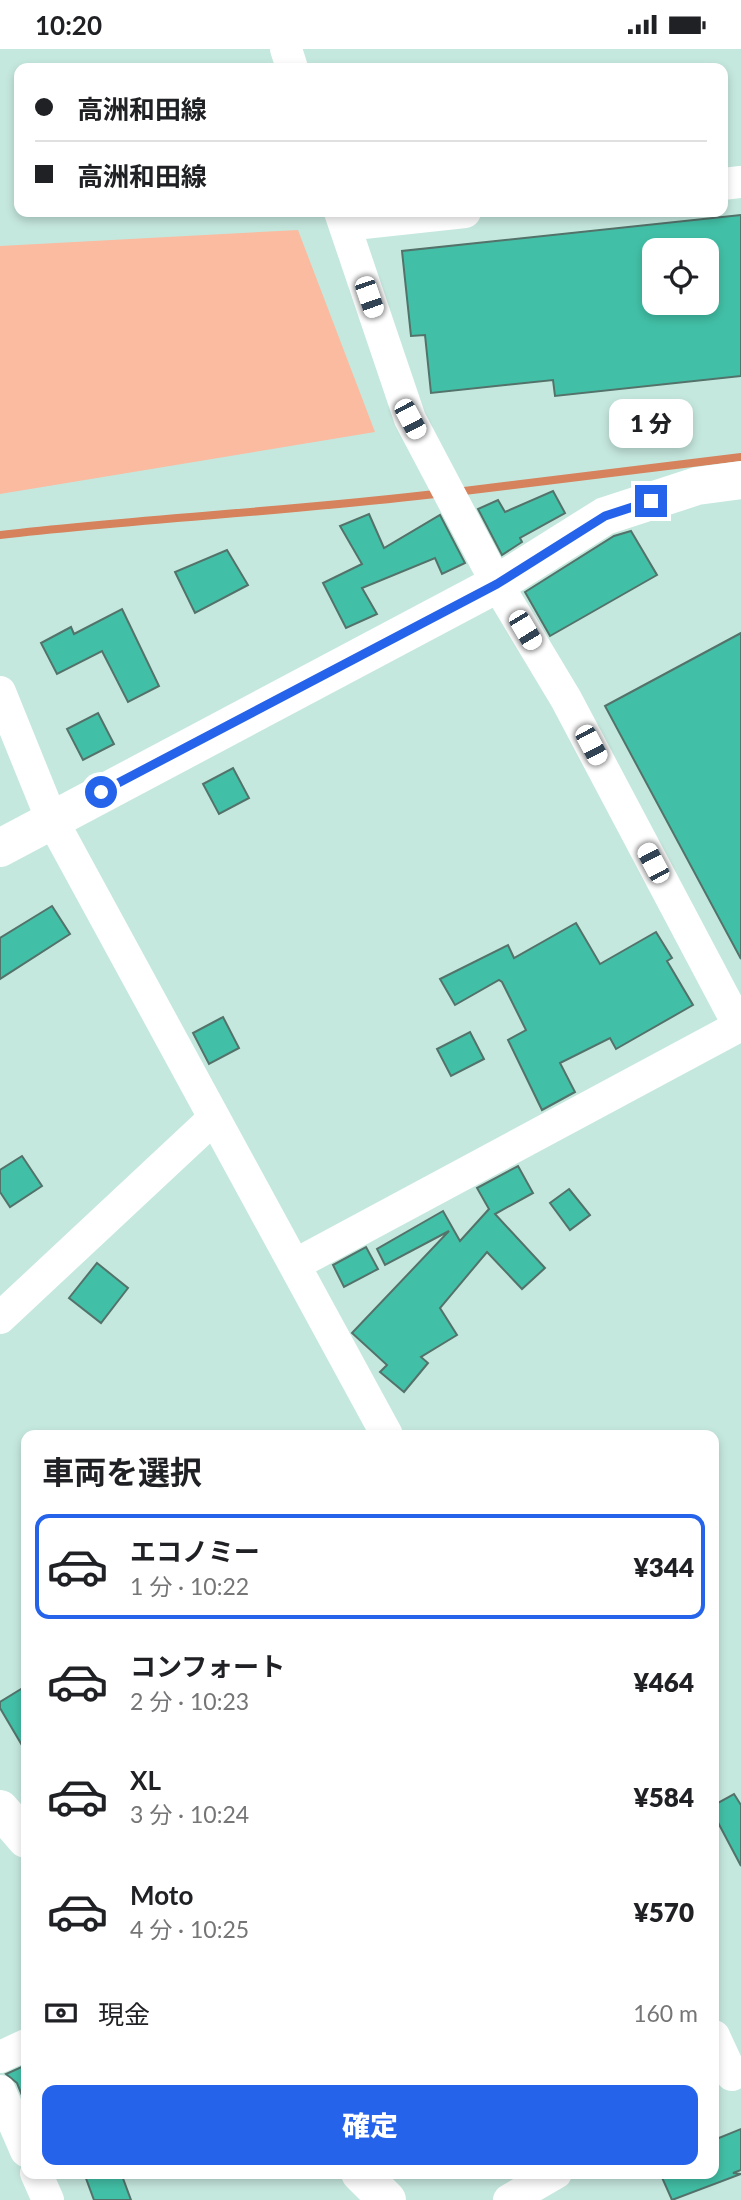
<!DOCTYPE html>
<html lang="ja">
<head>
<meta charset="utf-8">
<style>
	body { margin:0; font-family:Lato,"Noto Sans JP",sans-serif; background:#f2f2f2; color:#202124; height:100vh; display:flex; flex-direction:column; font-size:26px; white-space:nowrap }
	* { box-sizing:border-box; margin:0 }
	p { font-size:23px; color:#757577 }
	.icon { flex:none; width:38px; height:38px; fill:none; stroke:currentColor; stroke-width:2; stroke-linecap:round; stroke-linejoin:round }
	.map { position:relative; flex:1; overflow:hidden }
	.side { position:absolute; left:21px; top:1381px; width:698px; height:749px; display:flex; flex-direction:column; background:#fff; border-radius:14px; box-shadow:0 4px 10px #0003 }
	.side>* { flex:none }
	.hud { position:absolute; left:14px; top:14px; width:714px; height:154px; border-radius:14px; box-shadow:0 4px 10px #0003; display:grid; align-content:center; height:154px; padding:0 21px; background:#fff }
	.tools { position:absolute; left:642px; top:189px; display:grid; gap:14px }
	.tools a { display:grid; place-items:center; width:77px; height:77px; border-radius:14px; background:#fff; box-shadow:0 4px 10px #0003; font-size:35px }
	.end { position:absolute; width:32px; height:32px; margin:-16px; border:9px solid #2563eb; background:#fff; box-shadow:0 0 0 4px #fff }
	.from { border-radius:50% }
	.bubble { position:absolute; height:49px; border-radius:14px; background:#fff; box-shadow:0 4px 10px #0003; font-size:23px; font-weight:800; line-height:49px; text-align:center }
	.car { position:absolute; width:21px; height:42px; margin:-21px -10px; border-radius:9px; box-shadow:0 0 5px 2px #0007; background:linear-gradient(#fff 24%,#345 0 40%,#fff 0 76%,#345 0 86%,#fff 0) }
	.hud b { display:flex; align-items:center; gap:24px; height:66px; font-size:26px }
	.hud b+b { border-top:2px solid #e0e0e0 }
	.hud i { width:18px; height:18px; background:#202124 }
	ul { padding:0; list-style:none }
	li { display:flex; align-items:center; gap:21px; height:105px; margin:0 14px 10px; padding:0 7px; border:4px solid transparent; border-radius:14px }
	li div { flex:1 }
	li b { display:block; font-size:26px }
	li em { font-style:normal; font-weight:800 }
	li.on { border-color:#2563eb }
	li>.icon { width:63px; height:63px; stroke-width:1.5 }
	h2 { padding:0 21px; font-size:32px; line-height:84px }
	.pay { display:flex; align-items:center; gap:18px; height:77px; padding:0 21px; font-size:26px }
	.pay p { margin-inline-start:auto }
	.button { display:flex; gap:14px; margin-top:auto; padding:14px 21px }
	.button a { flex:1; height:80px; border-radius:14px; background:#2563eb; color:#fff; font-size:28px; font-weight:800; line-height:80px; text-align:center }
	.status { display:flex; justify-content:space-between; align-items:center; height:49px; padding:0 35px; background:#fff; direction:ltr }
	.status svg { height:19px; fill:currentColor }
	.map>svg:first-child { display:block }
</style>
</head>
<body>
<div class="status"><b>10:20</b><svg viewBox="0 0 49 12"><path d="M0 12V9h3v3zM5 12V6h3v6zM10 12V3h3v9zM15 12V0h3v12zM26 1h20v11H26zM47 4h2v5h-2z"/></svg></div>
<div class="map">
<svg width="741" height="2151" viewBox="0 0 741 2151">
	<rect width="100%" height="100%" fill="#c5e8de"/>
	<path fill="#fabba0" d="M 298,181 L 375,383 L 0,445 L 0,197 Z"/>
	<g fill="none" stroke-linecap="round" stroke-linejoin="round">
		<g stroke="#d6825d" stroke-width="8">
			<path d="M 456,443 L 741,408"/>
			<path d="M 0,486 C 147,469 296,462 443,444"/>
		</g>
	</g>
	<g fill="#42c0a7" stroke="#53726a" stroke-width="2" fill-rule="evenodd">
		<path d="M 741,166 L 741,327 L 555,347 L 553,331 L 431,344 L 425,286 L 411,287 L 402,202 ZM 654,201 L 707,201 L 707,254 L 654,254 Z"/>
		<path d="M 553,442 L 565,464 L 520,489 L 522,493 L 502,506 L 478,460 L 498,451 L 505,463 Z"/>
		<path d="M 369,465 L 384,499 L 440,466 L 465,514 L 442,525 L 435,509 L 362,539 L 377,565 L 346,579 L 323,534 L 362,515 L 340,477 Z"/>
		<path d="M 631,482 L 657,526 L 550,587 L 525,543 L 614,487 Z"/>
		<path d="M 227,501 L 248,536 L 195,564 L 175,523 Z"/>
		<path d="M 122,560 L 159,637 L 128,653 L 102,602 L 57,625 L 41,594 L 71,578 L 74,585 Z"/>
		<path d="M 741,584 L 741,910 L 605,657 Z"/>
		<path d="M 98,664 L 114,695 L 83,711 L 67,680 Z"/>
		<path d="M 233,719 L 249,749 L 219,765 L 203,735 Z"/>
		<path d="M 52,857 L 70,885 L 0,930 L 0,889 Z"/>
		<path d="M 576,874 L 600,915 L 656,883 L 672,909 L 667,912 L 693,956 L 616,1000 L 610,989 L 560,1014 L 575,1043 L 542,1061 L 508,991 L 526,981 L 502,933 L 499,931 L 455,956 L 440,930 L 508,896 L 514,909 Z"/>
		<path d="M 223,968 L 239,999 L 209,1015 L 193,984 Z"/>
		<path d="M 470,983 L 484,1010 L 451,1027 L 437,1000 Z"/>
		<path d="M 22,1107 L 42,1137 L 10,1158 L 0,1143 L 0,1121 Z"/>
		<path d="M 518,1117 L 533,1144 L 495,1165 L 545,1219 L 522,1240 L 487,1203 L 440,1259 L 457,1286 L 421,1308 L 428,1314 L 404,1343 L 380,1323 L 387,1316 L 352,1284 L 449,1182 L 385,1216 L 377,1200 L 443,1162 L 460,1192 L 489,1160 L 477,1139 Z"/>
		<path d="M 569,1140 L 590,1166 L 570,1181 L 550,1154 Z"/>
		<path d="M 366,1198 L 378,1220 L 344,1238 L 333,1216 Z"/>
		<path d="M 97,1214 L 128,1239 L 101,1274 L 69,1249 Z"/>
		<path d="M 26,1637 L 26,1703 L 0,1659 L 0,1653 Z"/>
		<path d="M 734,1745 L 741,1756 L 741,1817 L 714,1766 L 714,1756 Z"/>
		<path d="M 26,2016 L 26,2056 L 17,2034 L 6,2025 Z"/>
		<path d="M 741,2080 L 741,2121 L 733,2124 L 741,2125 L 672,2151 L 660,2124 L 714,2124 L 714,2091 Z"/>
		<path d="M 84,2124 L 121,2124 L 131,2151 L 94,2151 Z"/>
	</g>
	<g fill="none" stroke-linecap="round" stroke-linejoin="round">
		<g stroke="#fff" stroke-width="32">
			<path d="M 286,0 L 292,19"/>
			<path d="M 723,135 L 741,133"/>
			<path d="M 340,163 L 410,370 L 497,535 L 566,650 L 739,977"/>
			<path d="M 345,176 L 465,163"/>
			<path d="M 0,643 L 51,769 L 387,1386"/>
			<path d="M 296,1215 L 741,976"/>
			<path d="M 0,1269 L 214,1069"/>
			<path d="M 714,1987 L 732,2026"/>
			<path d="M 0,2008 L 26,1996"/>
			<path d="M 0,2042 L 26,2102"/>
			<path d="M 36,2124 L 48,2151"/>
			<path d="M 509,2151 L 556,2124"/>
		</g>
		<g stroke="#fff" stroke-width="38">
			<path d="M 0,1760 L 26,1790"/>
			<path d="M 360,2124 L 387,2151"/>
		</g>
		<path stroke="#fff" stroke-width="38" d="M 0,799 L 497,535 L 605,467 L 697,437 L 741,431"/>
	</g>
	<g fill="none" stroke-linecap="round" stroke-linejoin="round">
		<path stroke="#2563eb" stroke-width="9" d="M 101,743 L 497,535 L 605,467 L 651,452"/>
	</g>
</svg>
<div class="tools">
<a><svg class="icon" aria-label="locate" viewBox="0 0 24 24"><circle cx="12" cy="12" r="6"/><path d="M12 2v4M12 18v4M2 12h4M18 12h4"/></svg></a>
</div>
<i class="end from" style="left:101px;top:743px"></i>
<i class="end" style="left:651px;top:452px"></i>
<div class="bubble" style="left:609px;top:350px;width:84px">1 分</div>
<i class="car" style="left:369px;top:248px;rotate:161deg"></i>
<i class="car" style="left:410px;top:370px;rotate:152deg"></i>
<i class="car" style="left:525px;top:581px;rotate:149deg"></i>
<i class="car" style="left:591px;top:696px;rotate:152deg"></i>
<i class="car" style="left:653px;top:814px;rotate:332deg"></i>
<div class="hud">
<b><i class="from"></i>高洲和田線</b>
<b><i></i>高洲和田線</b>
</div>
<section class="side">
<h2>車両を選択</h2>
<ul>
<li class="on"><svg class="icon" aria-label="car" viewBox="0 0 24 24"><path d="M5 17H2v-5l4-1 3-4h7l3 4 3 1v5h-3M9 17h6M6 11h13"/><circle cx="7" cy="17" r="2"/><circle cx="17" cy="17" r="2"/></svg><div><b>エコノミー</b><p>1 分 · 10:22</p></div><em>¥344</em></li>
<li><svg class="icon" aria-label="car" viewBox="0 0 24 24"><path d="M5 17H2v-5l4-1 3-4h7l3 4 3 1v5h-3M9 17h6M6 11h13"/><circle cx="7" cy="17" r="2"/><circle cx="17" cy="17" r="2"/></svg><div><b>コンフォート</b><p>2 分 · 10:23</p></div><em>¥464</em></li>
<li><svg class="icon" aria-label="car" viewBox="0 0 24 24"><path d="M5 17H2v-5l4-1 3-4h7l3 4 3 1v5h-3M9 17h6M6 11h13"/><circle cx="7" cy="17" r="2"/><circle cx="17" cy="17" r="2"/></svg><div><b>XL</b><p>3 分 · 10:24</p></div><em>¥584</em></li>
<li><svg class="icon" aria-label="car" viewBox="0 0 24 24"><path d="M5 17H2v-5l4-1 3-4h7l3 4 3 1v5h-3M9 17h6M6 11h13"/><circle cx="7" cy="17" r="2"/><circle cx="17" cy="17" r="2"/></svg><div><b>Moto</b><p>4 分 · 10:25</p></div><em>¥570</em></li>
</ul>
<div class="pay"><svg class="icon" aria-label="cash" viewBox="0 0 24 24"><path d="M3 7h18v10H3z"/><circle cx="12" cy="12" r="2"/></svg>現金<p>160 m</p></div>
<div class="button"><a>確定</a></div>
</section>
</div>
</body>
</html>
